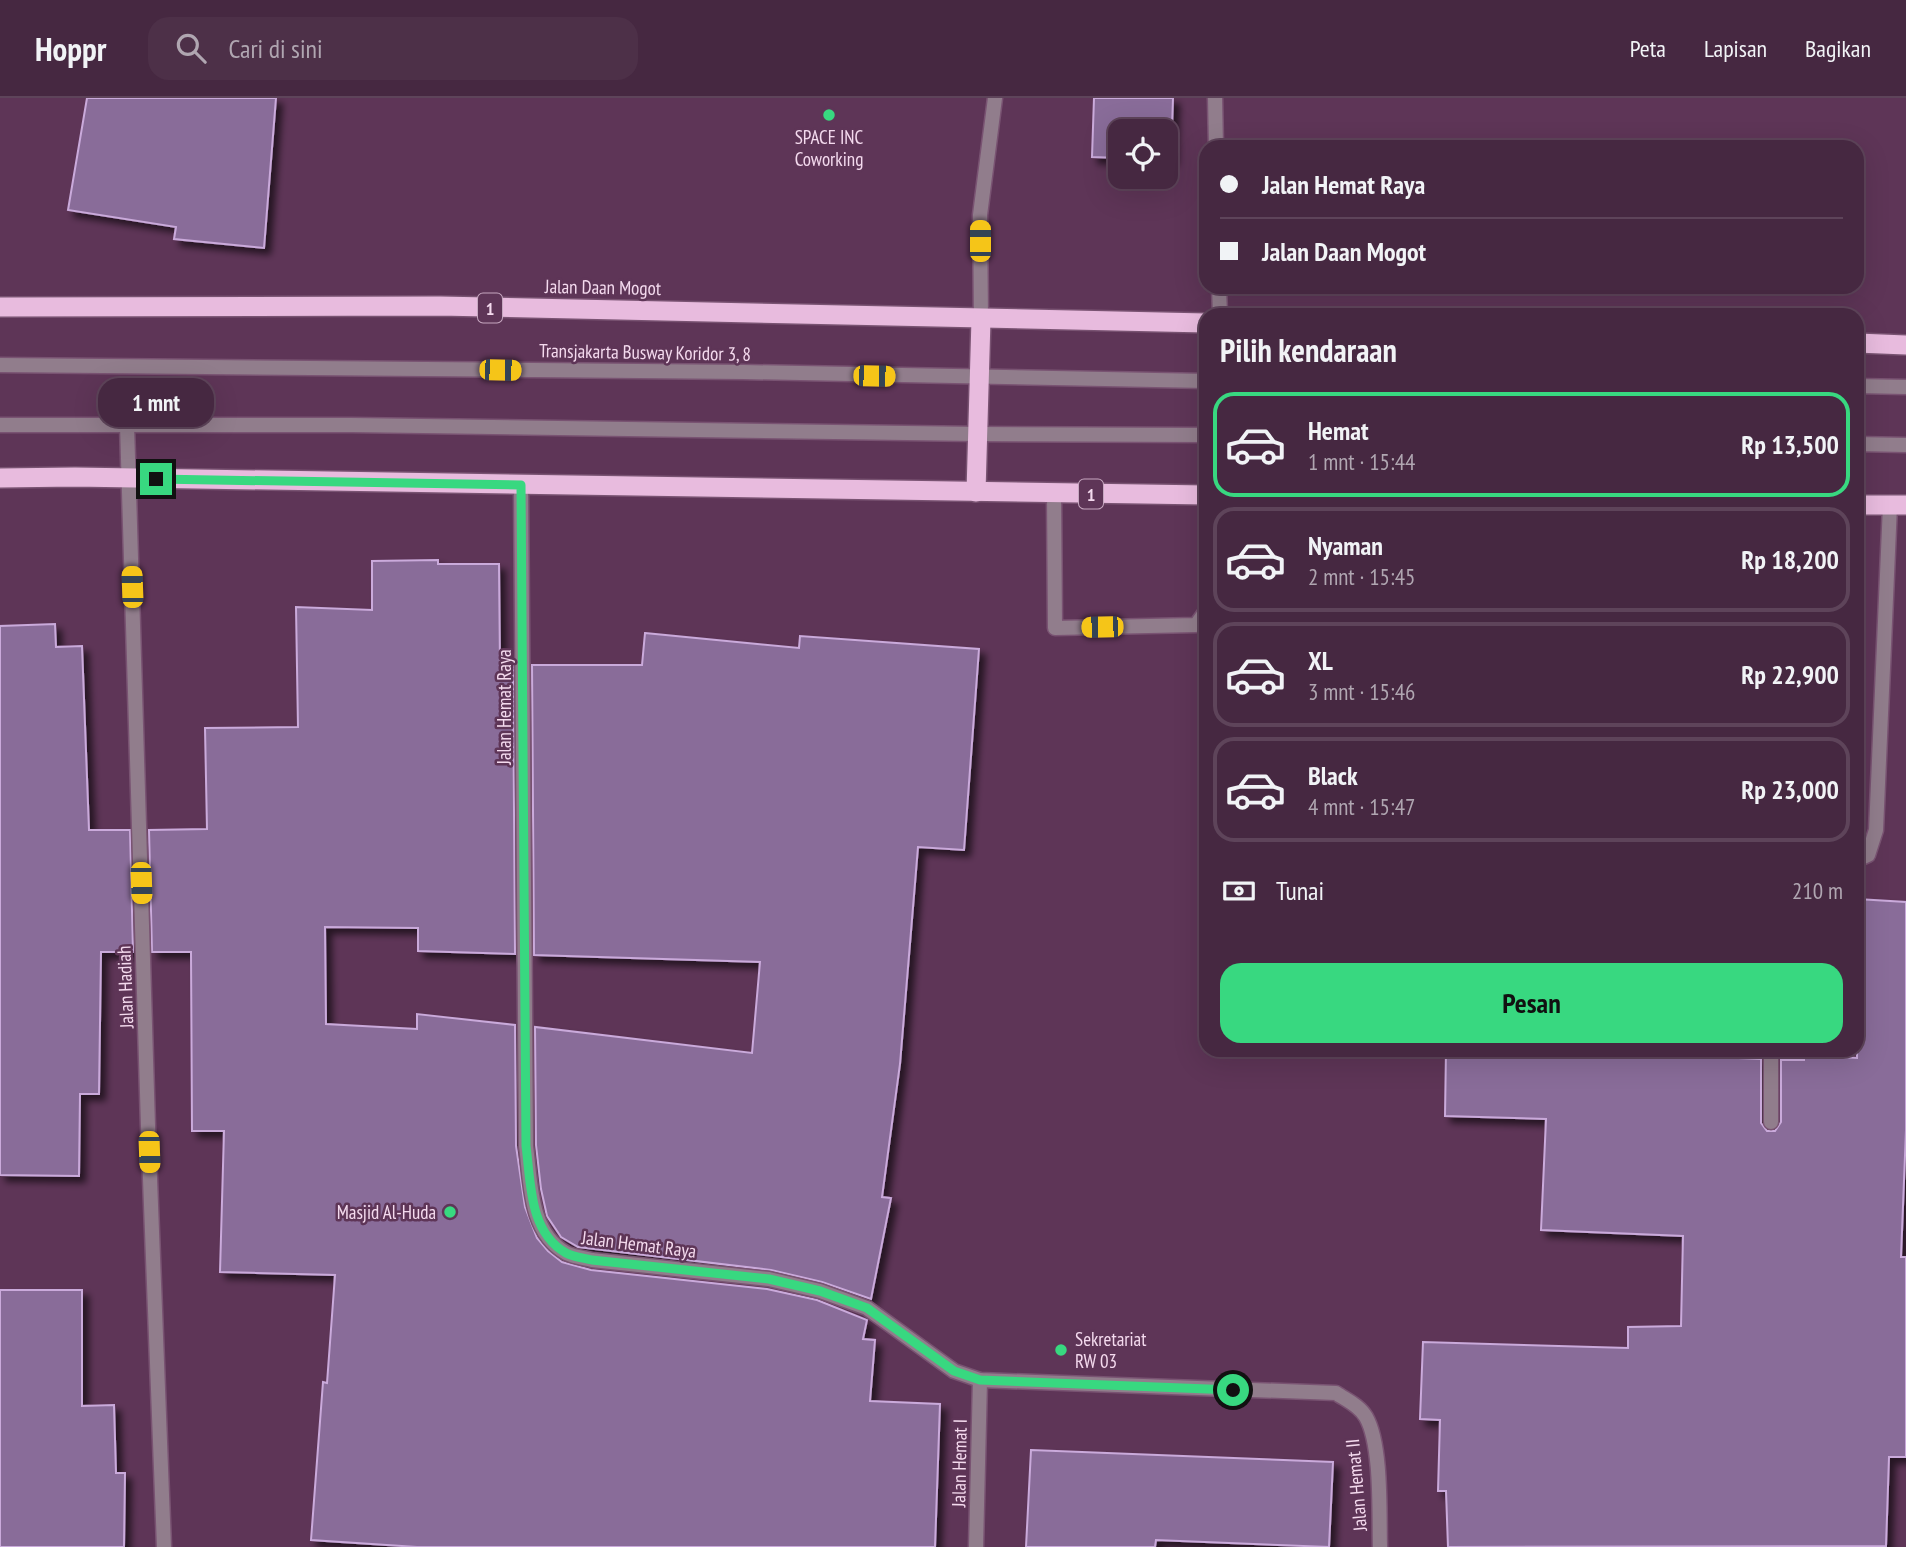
<!DOCTYPE html>
<html lang="id">
<head>
<meta charset="utf-8">
<style>
	body { margin:0; font-family:"PT Sans Narrow",sans-serif; background:#4d3048; color:#f1f3f6; height:100vh; display:flex; flex-direction:column; font-size:26px; white-space:nowrap }
	* { box-sizing:border-box; margin:0 }
	p { font-size:23px; color:#b0a6b1 }
	.icon { flex:none; width:38px; height:38px; fill:none; stroke:currentColor; stroke-width:2; stroke-linecap:round; stroke-linejoin:round }
	.map { position:relative; flex:1; overflow:hidden }
	.sheet { position:absolute; left:1199px; top:210px; width:665px; height:749px; display:flex; flex-direction:column; background:#462841; border-radius:21px; box-shadow:0 7px 28px #0002,0 0 0 2px #5e445a }
	.sheet>* { flex:none }
	.top-card { position:absolute; left:1199px; top:42px; width:665px; height:154px; border-radius:21px; box-shadow:0 7px 28px #0002,0 0 0 2px #5e445a; display:grid; align-content:center; height:154px; padding:0 21px; background:#462841 }
	.fabs { position:absolute; left:1108px; top:21px; display:grid; gap:14px }
	.fabs a { display:grid; place-items:center; width:70px; height:70px; border-radius:14px; background:#462841; box-shadow:0 7px 28px #0002,0 0 0 2px #5e445a; font-size:35px }
	.end { position:absolute; width:32px; height:32px; margin:-16px; border:9px solid #38d880; background:#111; box-shadow:0 0 0 4px #111 }
	.from { border-radius:50% }
	.bubble { position:absolute; height:49px; border-radius:21px; background:#462841; box-shadow:0 7px 28px #0002,0 0 0 2px #5e445a; font-size:23px; font-weight:800; line-height:49px; text-align:center }
	.car { position:absolute; width:21px; height:42px; margin:-21px -10px; border-radius:9px; box-shadow:0 0 5px 2px #0007; background:linear-gradient(#f5c518 24%,#345 0 40%,#f5c518 0 76%,#345 0 86%,#f5c518 0) }
	.top-card b { display:flex; align-items:center; gap:24px; height:66px; font-size:26px }
	.top-card b+b { border-top:2px solid #5e445a }
	.top-card i { width:18px; height:18px; background:#f1f3f6 }
	ul { padding:0; list-style:none }
	li { display:flex; align-items:center; gap:21px; height:105px; margin:0 14px 10px; padding:0 7px; border:4px solid #5e445a; border-radius:21px }
	li div { flex:1 }
	li b { display:block; font-size:26px }
	li em { font-style:normal; font-weight:800 }
	li.on { border-color:#38d880 }
	li>.icon { width:63px; height:63px; stroke-width:1.5 }
	h2 { padding:0 21px; font-size:32px; line-height:84px }
	.pay { display:flex; align-items:center; gap:18px; height:77px; padding:0 21px; font-size:26px }
	.pay p { margin-inline-start:auto }
	.button { display:flex; gap:14px; margin-top:auto; padding:14px 21px }
	.button a { flex:1; height:80px; border-radius:21px; background:#38d880; color:#111; font-size:28px; font-weight:800; line-height:80px; text-align:center }
	header { display:flex; align-items:center; gap:42px; box-sizing:border-box; height:98px; padding:0 35px; background:#462841; border-bottom:2px solid #5e445a }
	header strong { font-size:33px }
	nav { display:flex; gap:38px; margin-inline-start:auto; font-size:24px }
	.search { width:490px; height:63px; background:#4d3048; display:flex; align-items:center; gap:18px; box-sizing:border-box; padding:0 24px; border-radius:21px; color:#b0a6b1; font-size:26px }
	.map>svg:first-child { display:block }
</style>
</head>
<body>
<header>
<strong>Hoppr</strong>
<div class="search"><svg class="icon" aria-label="search" viewBox="0 0 24 24"><circle cx="10" cy="10" r="6"/><path d="M15 15l6 6"/></svg>Cari di sini</div>
<nav><a>Peta</a><a>Lapisan</a><a>Bagikan</a></nav>
</header>
<div class="map">
<svg width="1906" height="1449" viewBox="0 0 1906 1449">
	<defs>
		<filter id="shadow"><feDropShadow dx="6" dy="6" stdDeviation="3.5" flood-color="#0009"/></filter>
	</defs>
	<rect width="100%" height="100%" fill="#5e3557"/>
	<g fill="#896c99" stroke="#caaadb" stroke-width="2" filter="url(#shadow)">
		<path d="M 87,0 L 276,0 L 264,150 L 174,141 L 176,129 L 68,112 Z"/>
		<path d="M 1094,0 L 1173,0 L 1171,61 L 1166,61 L 1166,33 L 1120,33 L 1120,60 L 1092,59 Z"/>
		<path d="M 438,462 L 438,466 L 499,466 L 500,567 L 513,567 L 515,856 L 418,853 L 418,830 L 325,829 L 326,926 L 417,931 L 417,916 L 515,927 L 516,1048 L 525,1109 L 537,1140 L 548,1153 L 562,1164 L 591,1172 L 767,1191 L 817,1202 L 867,1222 L 863,1241 L 875,1242 L 870,1303 L 940,1306 L 935,1449 L 417,1449 L 311,1442 L 323,1284 L 327,1285 L 335,1177 L 220,1174 L 224,1033 L 192,1033 L 191,854 L 152,854 L 149,732 L 207,731 L 205,630 L 298,629 L 296,509 L 372,512 L 372,463 Z"/>
		<path d="M 55,526 L 56,549 L 82,548 L 89,732 L 130,732 L 133,854 L 101,854 L 99,996 L 80,996 L 79,1078 L 0,1077 L 0,528 Z"/>
		<path d="M 645,535 L 799,550 L 800,538 L 979,551 L 964,752 L 918,749 L 900,966 L 882,1099 L 891,1100 L 871,1201 L 822,1184 L 771,1172 L 578,1149 L 561,1139 L 547,1118 L 541,1091 L 536,1047 L 535,929 L 752,955 L 760,864 L 534,857 L 532,567 L 642,567 Z"/>
		<path d="M 1857,801 L 1906,804 L 1906,1032 L 1901,1159 L 1906,1159 L 1906,1359 L 1889,1359 L 1886,1448 L 1448,1449 L 1446,1393 L 1438,1393 L 1440,1322 L 1420,1321 L 1423,1244 L 1628,1250 L 1628,1229 L 1681,1228 L 1683,1138 L 1541,1132 L 1546,1021 L 1445,1018 L 1446,952 L 1556,952 L 1761,961 L 1761,1025 L 1767,1033 L 1775,1033 L 1781,1024 L 1781,962 L 1804,962 L 1804,957 L 1857,960 Z"/>
		<path d="M 0,1192 L 82,1192 L 82,1308 L 114,1307 L 116,1375 L 125,1375 L 124,1449 L 0,1449 Z"/>
		<path d="M 1031,1352 L 1333,1364 L 1329,1449 L 1156,1442 L 1155,1449 L 1026,1449 Z"/>
	</g>
	<g fill="none" stroke-linecap="round" stroke-linejoin="round">
		<defs>
			<g id="service">
				<path d="M 1215,0 L 1216,49"/>
				<path d="M 1219,189 L 1220,217"/>
				<path d="M 981,221 L 980,117 L 995,0"/>
				<path d="M 0,267 L 743,274 L 1206,283"/>
				<path d="M 1857,288 L 1906,289"/>
				<path d="M 0,327 L 352,327 L 978,336 L 1206,337"/>
				<path d="M 1857,346 L 1906,347"/>
				<path d="M 1054,395 L 1055,530 L 1196,527 L 1206,513"/>
				<path d="M 1857,762 L 1868,757 L 1876,732 L 1890,407"/>
				<path d="M 1771,1024 L 1771,952"/>
			</g>
			<g id="minor">
				<path d="M 127,327 L 148,1028 L 164,1449"/>
				<path d="M 521,387 L 526,1048 C 531,1085 529,1134 566,1155 C 574,1159 584,1160 592,1162 L 769,1181 L 820,1193 L 867,1210 L 954,1273 L 980,1282 L 1336,1295 C 1346,1302 1359,1307 1366,1319 C 1382,1347 1379,1415 1380,1449"/>
				<path d="M 976,1449 L 980,1282"/>
			</g>
			<g id="trunk">
				<path d="M 0,209 L 440,208 L 1206,225"/>
				<path d="M 1857,245 L 1906,247"/>
				<path d="M 0,380 L 75,379 L 1206,397"/>
				<path d="M 976,394 L 981,221"/>
				<path d="M 1857,407 L 1906,407"/>
			</g>
		</defs>
		<use href="#service" stroke="#795372" stroke-width="17"/>
		<use href="#minor" stroke="#795372" stroke-width="17"/>
		<use href="#trunk" stroke="#795372" stroke-width="22"/>
		<use href="#service" stroke="#917d8c" stroke-width="14"/>
		<use href="#minor" stroke="#917d8c" stroke-width="14"/>
		<use href="#trunk" stroke="#e8bbde" stroke-width="19"/>
	</g>
	<g fill="none" stroke-linecap="round" stroke-linejoin="round">
		<path stroke="#38d880" stroke-width="9" d="M 156,381 L 521,387 L 526,1048 C 531,1085 529,1134 566,1155 C 573,1159 584,1160 592,1162 L 769,1181 L 820,1193 L 867,1210 L 954,1273 L 980,1282 L 1233,1292"/>
	</g>
	<g fill="#38d880" stroke="#5e3557" stroke-width="2.5">
		<circle cx="829" cy="17" r="7"/>
		<circle cx="450" cy="1114" r="7"/>
		<circle cx="1061" cy="1252" r="7"/>
	</g>
	<g text-anchor="middle" dominant-baseline="central" stroke-width="5" stroke-linejoin="round" paint-order="stroke">
		<g fill="#5e3557" stroke="#c7a8c1" stroke-width="2">
			<rect x="478" y="195.5" width="24" height="29" rx="5"/>
			<rect x="1079" y="381.5" width="24" height="29" rx="5"/>
		</g>
		<g font-size="18" font-weight="bold" fill="#f4daee">
			<text x="490" y="210">1</text>
			<text x="1091" y="396">1</text>
		</g>
		<g font-size="19" fill="#f4daee" stroke="#5e3557">
			<text x="829" y="39">SPACE INC<tspan x="829" dy="22">Coworking</tspan></text>
			<text x="436" y="1114" text-anchor="end">Masjid Al-Huda</text>
			<text x="1075" y="1241" text-anchor="start">Sekretariat<tspan x="1075" dy="22">RW 03</tspan></text>
		</g>
		<g font-size="19" fill="#f4daee" stroke="#5e3557">
			<text transform="translate(603 189) rotate(1)">Jalan Daan Mogot</text>
			<text transform="translate(645 254) rotate(1)">Transjakarta Busway Koridor 3, 8</text>
			<text transform="translate(504 609) rotate(-90)">Jalan Hemat Raya</text>
			<text transform="translate(125 889) rotate(-92)">Jalan Hadiah</text>
			<text transform="translate(639 1146) rotate(7)">Jalan Hemat Raya</text>
			<text transform="translate(959 1365) rotate(-89)">Jalan Hemat I</text>
			<text transform="translate(1356 1387) rotate(-95)">Jalan Hemat II</text>
		</g>
	</g>
</svg>
<div class="fabs">
<a><svg class="icon" aria-label="locate" viewBox="0 0 24 24"><circle cx="12" cy="12" r="6"/><path d="M12 2v4M12 18v4M2 12h4M18 12h4"/></svg></a>
</div>
<i class="end from" style="left:1233px;top:1292px"></i>
<i class="end" style="left:156px;top:381px"></i>
<div class="bubble" style="left:98px;top:280px;width:116px">1 mnt</div>
<i class="car" style="left:980px;top:143px;rotate:0deg"></i>
<i class="car" style="left:500px;top:272px;rotate:91deg"></i>
<i class="car" style="left:874px;top:278px;rotate:91deg"></i>
<i class="car" style="left:132px;top:489px;rotate:358deg"></i>
<i class="car" style="left:1102px;top:529px;rotate:269deg"></i>
<i class="car" style="left:141px;top:785px;rotate:178deg"></i>
<i class="car" style="left:149px;top:1054px;rotate:178deg"></i>
<div class="top-card">
<b><i class="from"></i>Jalan Hemat Raya</b>
<b><i></i>Jalan Daan Mogot</b>
</div>
<section class="sheet">
<h2>Pilih kendaraan</h2>
<ul>
<li class="on"><svg class="icon" aria-label="car" viewBox="0 0 24 24"><path d="M5 17H2v-5l4-1 3-4h7l3 4 3 1v5h-3M9 17h6M6 11h13"/><circle cx="7" cy="17" r="2"/><circle cx="17" cy="17" r="2"/></svg><div><b>Hemat</b><p>1 mnt · 15:44</p></div><em>Rp 13,500</em></li>
<li><svg class="icon" aria-label="car" viewBox="0 0 24 24"><path d="M5 17H2v-5l4-1 3-4h7l3 4 3 1v5h-3M9 17h6M6 11h13"/><circle cx="7" cy="17" r="2"/><circle cx="17" cy="17" r="2"/></svg><div><b>Nyaman</b><p>2 mnt · 15:45</p></div><em>Rp 18,200</em></li>
<li><svg class="icon" aria-label="car" viewBox="0 0 24 24"><path d="M5 17H2v-5l4-1 3-4h7l3 4 3 1v5h-3M9 17h6M6 11h13"/><circle cx="7" cy="17" r="2"/><circle cx="17" cy="17" r="2"/></svg><div><b>XL</b><p>3 mnt · 15:46</p></div><em>Rp 22,900</em></li>
<li><svg class="icon" aria-label="car" viewBox="0 0 24 24"><path d="M5 17H2v-5l4-1 3-4h7l3 4 3 1v5h-3M9 17h6M6 11h13"/><circle cx="7" cy="17" r="2"/><circle cx="17" cy="17" r="2"/></svg><div><b>Black</b><p>4 mnt · 15:47</p></div><em>Rp 23,000</em></li>
</ul>
<div class="pay"><svg class="icon" aria-label="cash" viewBox="0 0 24 24"><path d="M3 7h18v10H3z"/><circle cx="12" cy="12" r="2"/></svg>Tunai<p>210 m</p></div>
<div class="button"><a>Pesan</a></div>
</section>
</div>
</body>
</html>
